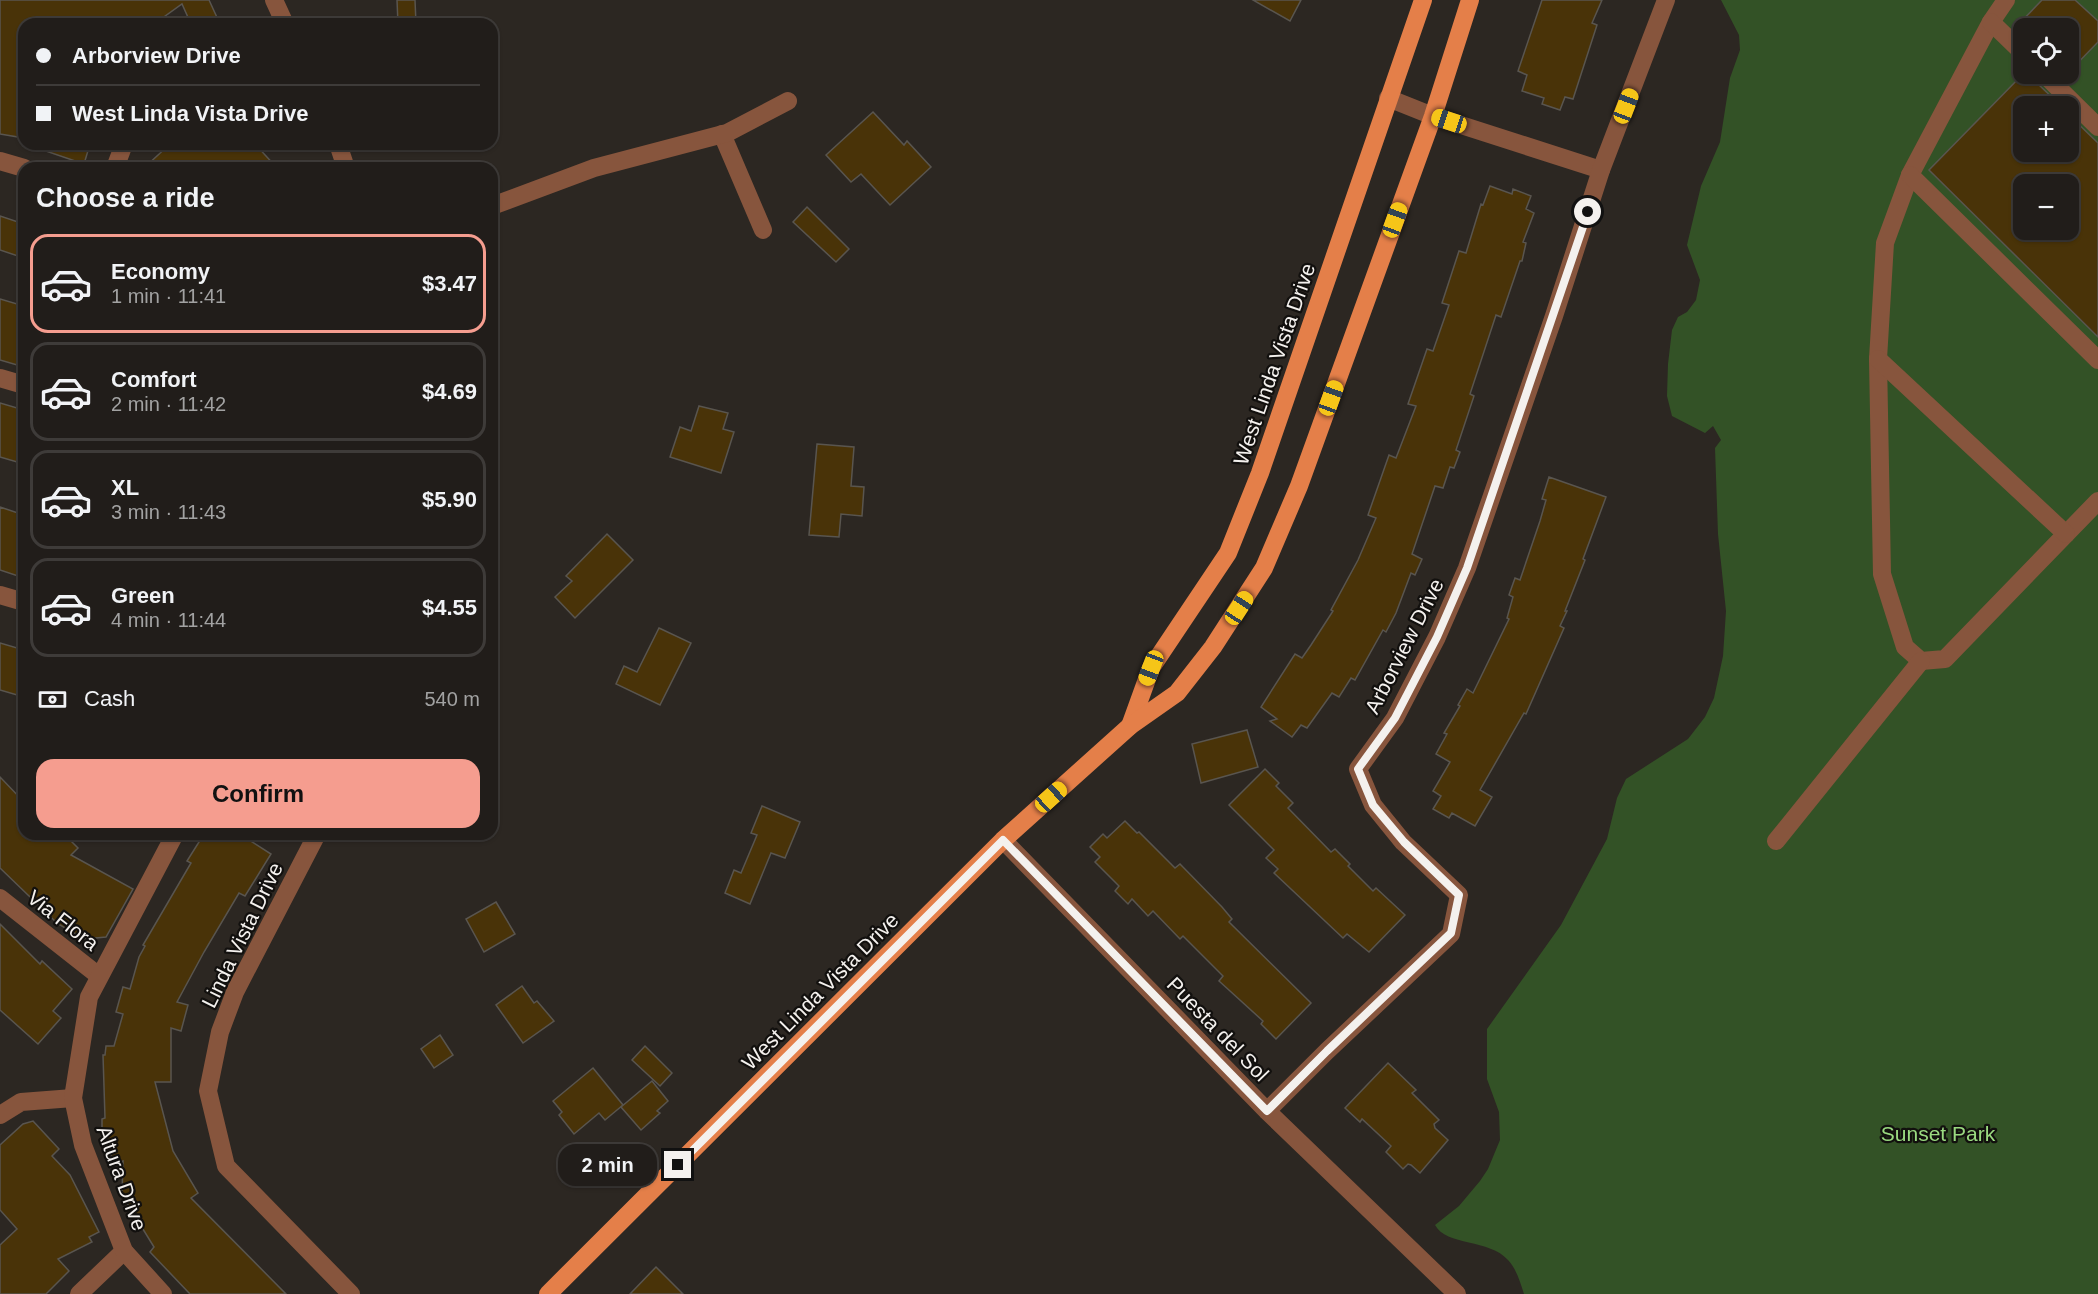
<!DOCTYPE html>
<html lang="en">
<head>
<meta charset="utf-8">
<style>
	body { margin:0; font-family:Arial,sans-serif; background:#292623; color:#f1f3f6; height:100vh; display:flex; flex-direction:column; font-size:22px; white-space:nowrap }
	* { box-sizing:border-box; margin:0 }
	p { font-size:20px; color:#a2a2a2 }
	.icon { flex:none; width:33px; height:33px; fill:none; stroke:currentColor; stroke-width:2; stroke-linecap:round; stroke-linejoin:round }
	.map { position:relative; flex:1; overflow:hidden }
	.side { position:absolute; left:18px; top:162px; width:480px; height:678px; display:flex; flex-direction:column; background:#211d1a; border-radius:18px; box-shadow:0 2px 4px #0004,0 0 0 2px #3e3b39 }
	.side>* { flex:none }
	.hud { position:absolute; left:18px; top:18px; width:480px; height:132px; border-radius:18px; box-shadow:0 2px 4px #0004,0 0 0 2px #3e3b39; display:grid; align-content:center; height:132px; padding:0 18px; background:#211d1a }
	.controls { position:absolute; left:2013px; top:18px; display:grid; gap:12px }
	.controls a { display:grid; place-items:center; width:66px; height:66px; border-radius:12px; background:#211d1a; box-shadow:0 2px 4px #0004,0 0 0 2px #3e3b39; font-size:30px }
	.end { position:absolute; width:27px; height:27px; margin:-14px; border:8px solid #f4f1ee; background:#111; box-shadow:0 0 0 3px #111 }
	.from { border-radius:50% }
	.bubble { position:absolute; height:42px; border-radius:18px; background:#211d1a; box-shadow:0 2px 4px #0004,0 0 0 2px #3e3b39; font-size:20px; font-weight:800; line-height:42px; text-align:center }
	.car { position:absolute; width:18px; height:36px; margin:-18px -9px; border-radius:8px; box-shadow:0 0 4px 2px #0007; background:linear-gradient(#f5c518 24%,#345 0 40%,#f5c518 0 76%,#345 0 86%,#f5c518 0) }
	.hud b { display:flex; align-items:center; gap:21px; height:57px; font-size:22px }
	.hud b+b { border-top:2px solid #3e3b39 }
	.hud i { width:15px; height:15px; background:#f1f3f6 }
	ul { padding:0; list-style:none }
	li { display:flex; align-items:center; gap:18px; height:99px; margin:0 12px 9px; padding:0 6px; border:3px solid #3e3b39; border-radius:18px }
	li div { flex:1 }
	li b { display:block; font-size:22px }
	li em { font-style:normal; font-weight:800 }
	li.active { border-color:#f59d8f }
	li>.icon { width:54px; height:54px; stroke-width:1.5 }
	h2 { padding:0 18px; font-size:27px; line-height:72px }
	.pay { display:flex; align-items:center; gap:15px; height:66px; padding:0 18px; font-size:22px }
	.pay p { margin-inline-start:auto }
	.button { display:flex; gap:12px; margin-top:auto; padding:12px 18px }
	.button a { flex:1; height:69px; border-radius:18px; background:#f59d8f; color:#111; font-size:24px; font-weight:800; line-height:69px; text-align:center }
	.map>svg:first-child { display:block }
</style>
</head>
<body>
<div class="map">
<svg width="2098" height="1294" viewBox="0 0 2098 1294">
	<rect width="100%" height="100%" fill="#2c2722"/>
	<path fill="#335226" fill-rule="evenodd" d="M 1721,0 L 2098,0 L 2098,1294 L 1524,1294 C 1520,1282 1517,1270 1508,1260 C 1490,1239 1446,1246 1435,1225 L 1459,1206 L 1480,1181 L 1488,1169 L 1500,1140 L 1499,1112 L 1487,1079 L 1487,1029 L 1561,925 L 1607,839 L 1617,798 L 1626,779 L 1688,739 L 1705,717 L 1714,698 L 1723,656 L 1726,611 L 1718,534 L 1715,448 L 1721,440 L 1713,426 L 1705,433 L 1672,416 L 1667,396 L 1668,364 L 1672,330 L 1678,317 L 1687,312 L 1696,300 L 1700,280 L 1687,245 L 1701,186 L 1720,142 L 1730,78 L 1740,50 L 1739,35 ZM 2024,28 L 2068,28 L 2068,74 L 2024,74 ZM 2024,106 L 2068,106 L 2068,152 L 2024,152 ZM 2024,184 L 2068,184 L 2068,230 L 2024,230 Z"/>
	<g fill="#493308" stroke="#59554f" stroke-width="1.5" fill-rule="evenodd">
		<path d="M 0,0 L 209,0 L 220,24 L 191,24 L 182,4 L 154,24 L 24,24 L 24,138 L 0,134 Z"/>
		<path d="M 397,0 L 415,0 L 416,24 L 398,24 Z"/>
		<path d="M 1253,0 L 1301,0 L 1290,21 Z"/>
		<path d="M 1542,0 L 1602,0 L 1592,23 L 1597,25 L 1573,99 L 1565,97 L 1560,110 L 1542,104 L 1544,98 L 1522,91 L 1527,75 L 1518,71 Z"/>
		<path d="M 2042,0 L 2075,0 L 2098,21 L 2098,42 L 2068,73 L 2068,28 L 2015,28 Z"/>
		<path d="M 2023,74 L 2033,74 L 2036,82 L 2061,106 L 2024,106 L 2024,152 L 2068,152 L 2068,114 L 2098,143 L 2098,337 L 1929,170 ZM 2024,184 L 2068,184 L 2068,230 L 2024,230 Z"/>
		<path d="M 873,112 L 904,145 L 907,141 L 931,167 L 890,205 L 861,174 L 851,182 L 826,155 Z"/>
		<path d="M 34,144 L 90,144 L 84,164 L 34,147 Z"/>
		<path d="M 170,144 L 255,144 L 277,168 L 144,168 Z"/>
		<path d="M 1490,186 L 1512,194 L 1513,189 L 1531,196 L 1526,209 L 1534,213 L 1523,242 L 1526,243 L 1522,261 L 1520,261 L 1501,317 L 1496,315 L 1470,394 L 1474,396 L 1456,450 L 1460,452 L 1454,468 L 1450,467 L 1443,488 L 1435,486 L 1412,554 L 1422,559 L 1415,575 L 1411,573 L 1396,613 L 1386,632 L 1383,630 L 1355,680 L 1351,678 L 1339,697 L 1332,693 L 1307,728 L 1301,725 L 1292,737 L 1270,721 L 1277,719 L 1261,707 L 1295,654 L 1302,658 L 1311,645 L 1333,611 L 1331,610 L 1358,560 L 1376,518 L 1368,515 L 1389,455 L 1396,458 L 1416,406 L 1408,404 L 1427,349 L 1433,351 L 1449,305 L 1442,303 L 1459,251 L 1466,253 L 1481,204 L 1483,205 Z"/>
		<path d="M 807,207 L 849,249 L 836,262 L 793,222 Z"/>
		<path d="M 0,216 L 24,224 L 24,258 L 0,250 Z"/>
		<path d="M 0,299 L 24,306 L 24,367 L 0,360 Z"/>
		<path d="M 0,403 L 24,410 L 24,464 L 0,457 Z"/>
		<path d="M 699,406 L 728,413 L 723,429 L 734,432 L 721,473 L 670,457 L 680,427 L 691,431 Z"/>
		<path d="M 817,444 L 854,447 L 851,486 L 864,487 L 862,516 L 841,514 L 839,537 L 809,535 Z"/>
		<path d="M 1549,477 L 1606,497 L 1583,559 L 1585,560 L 1565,611 L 1567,611 L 1560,626 L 1564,628 L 1526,714 L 1524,713 L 1480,790 L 1492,797 L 1475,826 L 1452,813 L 1449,818 L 1433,809 L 1441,796 L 1433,791 L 1450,762 L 1436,754 L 1447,734 L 1444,733 L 1460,706 L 1458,705 L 1467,689 L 1473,693 L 1509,619 L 1507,618 L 1513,597 L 1509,595 L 1515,578 L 1520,580 L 1540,521 L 1546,500 L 1542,499 Z"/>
		<path d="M 0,507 L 24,515 L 24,578 L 0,570 Z"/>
		<path d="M 607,534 L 633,560 L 575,618 L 555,597 L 572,581 L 566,576 Z"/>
		<path d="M 659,628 L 691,643 L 660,705 L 616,684 L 624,666 L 637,672 Z"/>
		<path d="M 0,643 L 24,650 L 24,697 L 0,690 Z"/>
		<path d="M 1247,730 L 1258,767 L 1201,783 L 1192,744 Z"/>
		<path d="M 1265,769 L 1279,783 L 1276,786 L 1293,803 L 1288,808 L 1331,852 L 1335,849 L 1350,864 L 1348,866 L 1373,891 L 1376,888 L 1405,915 L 1369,952 L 1347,934 L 1343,938 L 1274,873 L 1278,869 L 1266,858 L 1274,850 L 1229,805 Z"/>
		<path d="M 0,777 L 24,802 L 24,834 L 64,834 L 78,848 L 71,855 L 133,889 L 106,937 L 85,939 L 58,924 L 0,868 Z"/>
		<path d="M 762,806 L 800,822 L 785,858 L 771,853 L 750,904 L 725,893 L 734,870 L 741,873 L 757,835 L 751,833 Z"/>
		<path d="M 1125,821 L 1137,833 L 1139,832 L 1175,868 L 1180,864 L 1222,907 L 1232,919 L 1229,922 L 1311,1003 L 1276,1039 L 1261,1024 L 1263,1021 L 1219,981 L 1223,976 L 1183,936 L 1180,939 L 1153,911 L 1148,916 L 1132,899 L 1128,904 L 1115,891 L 1119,886 L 1095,862 L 1100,857 L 1090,847 L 1103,834 L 1107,838 Z"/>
		<path d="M 204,834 L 253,834 L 249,840 L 271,854 L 245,896 L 239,893 L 204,952 L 177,1002 L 188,1005 L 181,1031 L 171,1028 L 171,1082 L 155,1082 L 173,1151 L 198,1193 L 191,1198 L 286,1294 L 190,1294 L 150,1252 L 154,1247 L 122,1195 L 123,1161 L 114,1164 L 102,1128 L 102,1119 L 105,1118 L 103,1055 L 105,1055 L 106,1046 L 114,1046 L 123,1014 L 116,1012 L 123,987 L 130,989 L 139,957 L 145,946 L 143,945 L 191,863 L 187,861 Z"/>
		<path d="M 496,902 L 515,934 L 484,952 L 466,919 Z"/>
		<path d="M 0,924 L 40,964 L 42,961 L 72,989 L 53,1011 L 61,1018 L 38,1044 L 0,1010 Z"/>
		<path d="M 522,986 L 534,1003 L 537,1001 L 554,1021 L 523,1043 L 496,1005 Z"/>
		<path d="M 440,1035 L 453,1055 L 434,1068 L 421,1049 Z"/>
		<path d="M 645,1046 L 672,1073 L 660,1086 L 632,1060 Z"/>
		<path d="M 1388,1063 L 1416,1090 L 1412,1093 L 1439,1120 L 1434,1124 L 1435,1128 L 1448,1140 L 1420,1173 L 1411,1165 L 1408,1164 L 1403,1169 L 1386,1152 L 1391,1146 L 1362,1119 L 1360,1122 L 1345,1108 Z"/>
		<path d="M 593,1068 L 623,1105 L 605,1120 L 599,1113 L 574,1134 L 559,1115 L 562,1112 L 553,1101 Z"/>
		<path d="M 652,1081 L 668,1101 L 657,1111 L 660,1113 L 641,1130 L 621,1107 Z"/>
		<path d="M 33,1121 L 59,1149 L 52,1156 L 70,1175 L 99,1232 L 89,1237 L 92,1242 L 58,1259 L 69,1271 L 46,1294 L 0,1294 L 0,1245 L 17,1229 L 0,1210 L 0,1145 L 23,1124 Z"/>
		<path d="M 656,1267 L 683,1294 L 630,1294 Z"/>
	</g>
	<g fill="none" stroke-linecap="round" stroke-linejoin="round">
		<g stroke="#87553d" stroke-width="18">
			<path d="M 274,0 L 285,24"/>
			<path d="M 2006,0 L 1991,22 L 1910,175 L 1885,243 L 1878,359 L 1882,574 L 1905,647 L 1921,661 L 1945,659 L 2098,501"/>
			<path d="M 1991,22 L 2024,54"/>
			<path d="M 2044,74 L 2098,127"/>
			<path d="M 1388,98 L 1433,116 L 1601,170"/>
			<path d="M 722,134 L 763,230"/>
			<path d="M 338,144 L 346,168"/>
			<path d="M 0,161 L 24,168"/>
			<path d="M 115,168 L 124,144"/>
			<path d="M 1910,175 L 2098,360"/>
			<path d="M 492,206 L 594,168 L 727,133 L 788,101"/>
			<path d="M 1878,359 L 2066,534"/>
			<path d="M 0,378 L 24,385"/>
			<path d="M 0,595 L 24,602"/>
			<path d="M 317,834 L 235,992 L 220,1032 L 208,1091 L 226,1166 L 351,1294"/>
			<path d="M 1003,840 L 1267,1111 L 1457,1294"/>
			<path d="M 1776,841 L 1921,661"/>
			<path d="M 0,898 L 99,976"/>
			<path d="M 1267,1111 L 1327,1051 L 1451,934 L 1459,895 L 1403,842 L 1373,805 L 1358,769 L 1395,718 L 1437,637 L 1467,568 L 1554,316 L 1601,170 L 1666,0"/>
			<path d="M 0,1115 L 21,1102 L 73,1098"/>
			<path d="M 79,1294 L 124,1251"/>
			<path d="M 163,1294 L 124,1251 L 83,1145 L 73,1098 L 89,997 L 175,834"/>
		</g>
		<g stroke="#e47f49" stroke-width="18">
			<path d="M 1130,726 L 1151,668 L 1228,553 L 1260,473 L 1423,0"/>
			<path d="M 548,1294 L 1003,840 L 1130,726 L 1177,693 L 1213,647 L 1264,568 L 1299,486 L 1433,116 L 1470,0"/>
		</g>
	</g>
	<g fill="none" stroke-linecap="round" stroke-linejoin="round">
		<path stroke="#f4f1ee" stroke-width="8" d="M 678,1165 L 1003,840 L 1267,1111 L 1327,1051 L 1451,933 L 1459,895 L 1404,842 L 1373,805 L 1358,769 L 1395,718 L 1437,637 L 1467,568 L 1588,212"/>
	</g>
	<g text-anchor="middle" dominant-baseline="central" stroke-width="4.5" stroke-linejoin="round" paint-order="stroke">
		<g font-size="21" fill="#f4f1ee" stroke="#12100e">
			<text transform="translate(1274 364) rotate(-71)">West Linda Vista Drive</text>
			<text transform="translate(1404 646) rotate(-63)">Arborview Drive</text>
			<text transform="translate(63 920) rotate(38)">Via Flora</text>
			<text transform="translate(242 935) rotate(-64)">Linda Vista Drive</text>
			<text transform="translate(820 991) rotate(-45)">West Linda Vista Drive</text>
			<text transform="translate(1218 1029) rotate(46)">Puesta del Sol</text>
			<text transform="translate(122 1178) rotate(70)">Altura Drive</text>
		</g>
		<g font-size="21" fill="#9ada80" stroke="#12100e">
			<text x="1938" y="1133">Sunset Park</text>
		</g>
	</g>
</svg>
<div class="controls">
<a><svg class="icon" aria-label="locate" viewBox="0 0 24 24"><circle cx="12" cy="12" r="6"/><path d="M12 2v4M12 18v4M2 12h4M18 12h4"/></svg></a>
<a>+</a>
<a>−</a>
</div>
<i class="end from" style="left:1588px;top:212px"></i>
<i class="end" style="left:678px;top:1165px"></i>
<div class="bubble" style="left:558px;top:1144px;width:99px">2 min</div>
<i class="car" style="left:1626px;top:106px;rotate:21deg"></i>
<i class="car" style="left:1449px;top:121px;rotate:288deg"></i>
<i class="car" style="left:1395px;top:220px;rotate:20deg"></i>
<i class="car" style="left:1331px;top:398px;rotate:20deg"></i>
<i class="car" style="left:1239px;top:608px;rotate:33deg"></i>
<i class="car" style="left:1151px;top:668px;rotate:201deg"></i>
<i class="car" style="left:1051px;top:797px;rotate:48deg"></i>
<div class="hud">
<b><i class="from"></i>Arborview Drive</b>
<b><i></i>West Linda Vista Drive</b>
</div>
<section class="side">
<h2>Choose a ride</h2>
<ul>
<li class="active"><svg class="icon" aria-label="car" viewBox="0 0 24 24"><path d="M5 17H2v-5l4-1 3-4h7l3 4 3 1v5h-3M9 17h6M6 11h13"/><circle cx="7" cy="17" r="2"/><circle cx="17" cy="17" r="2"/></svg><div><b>Economy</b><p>1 min · 11:41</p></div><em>$3.47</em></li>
<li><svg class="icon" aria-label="car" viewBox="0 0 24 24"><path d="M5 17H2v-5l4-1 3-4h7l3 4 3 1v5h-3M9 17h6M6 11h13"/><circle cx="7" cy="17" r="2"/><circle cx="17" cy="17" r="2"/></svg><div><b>Comfort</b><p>2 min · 11:42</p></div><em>$4.69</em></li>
<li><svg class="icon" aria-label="car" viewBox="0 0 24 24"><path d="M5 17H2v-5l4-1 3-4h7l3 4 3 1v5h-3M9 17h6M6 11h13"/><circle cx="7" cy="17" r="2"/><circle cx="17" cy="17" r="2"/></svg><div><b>XL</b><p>3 min · 11:43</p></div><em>$5.90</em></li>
<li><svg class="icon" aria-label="car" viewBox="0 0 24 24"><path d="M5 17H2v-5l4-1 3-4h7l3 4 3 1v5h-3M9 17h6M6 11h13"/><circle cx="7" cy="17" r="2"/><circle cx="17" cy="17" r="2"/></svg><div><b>Green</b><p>4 min · 11:44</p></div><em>$4.55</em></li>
</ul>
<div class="pay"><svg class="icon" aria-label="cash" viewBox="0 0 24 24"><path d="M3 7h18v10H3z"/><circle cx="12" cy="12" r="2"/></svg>Cash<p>540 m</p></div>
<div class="button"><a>Confirm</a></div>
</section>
</div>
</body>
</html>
